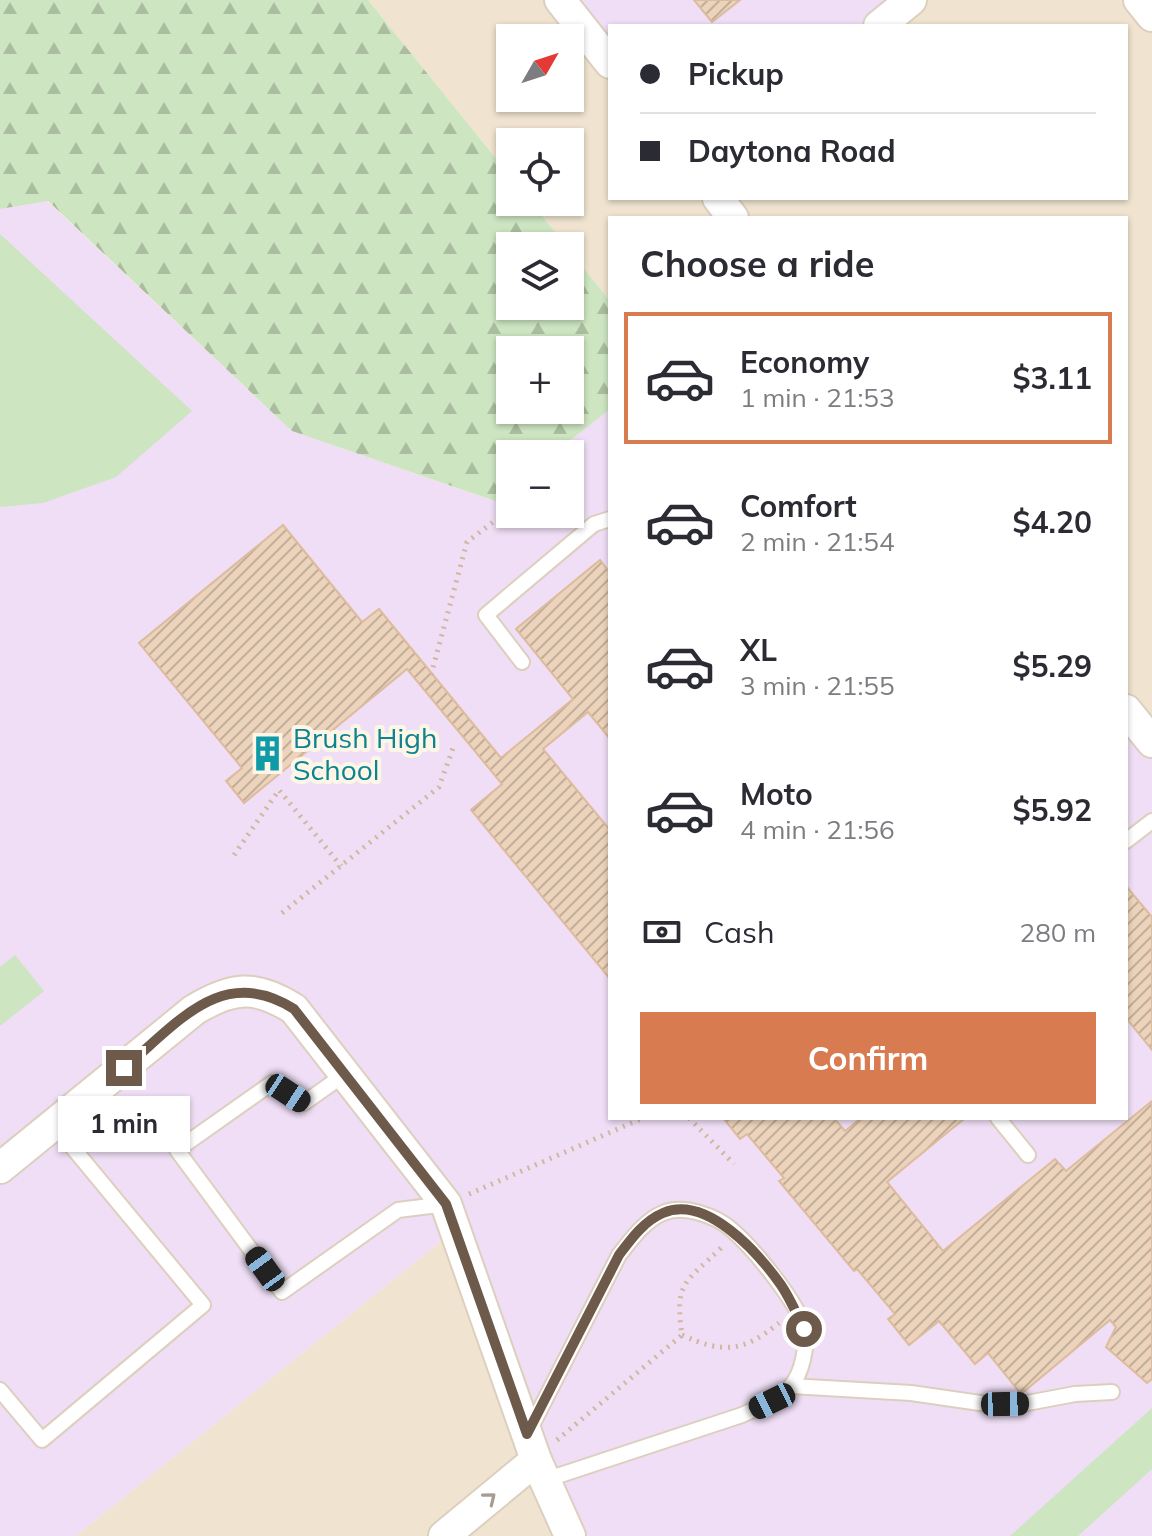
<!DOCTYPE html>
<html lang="en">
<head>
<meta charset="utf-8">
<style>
	body { margin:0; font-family:Mulish,sans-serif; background:#f7f7f7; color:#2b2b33; height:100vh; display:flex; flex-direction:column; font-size:30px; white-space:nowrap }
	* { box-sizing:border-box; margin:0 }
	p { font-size:26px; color:#7c7c81 }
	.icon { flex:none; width:44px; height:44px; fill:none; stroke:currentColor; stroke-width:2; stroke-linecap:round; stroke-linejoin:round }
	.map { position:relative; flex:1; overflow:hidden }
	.drawer { position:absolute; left:608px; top:216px; width:520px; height:904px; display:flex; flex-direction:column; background:#fff; border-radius:0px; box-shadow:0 2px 6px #0004 }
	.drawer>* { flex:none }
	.top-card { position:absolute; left:608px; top:24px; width:520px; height:176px; border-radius:0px; box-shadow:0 2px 6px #0004; display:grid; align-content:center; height:176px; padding:0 32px; background:#fff }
	.needle { width:52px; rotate:51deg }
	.fabs { position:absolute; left:496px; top:24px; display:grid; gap:16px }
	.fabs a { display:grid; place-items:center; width:88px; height:88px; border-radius:0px; background:#fff; box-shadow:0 2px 6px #0004; font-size:40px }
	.end { position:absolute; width:36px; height:36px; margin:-18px; border:10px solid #6e5a4a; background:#fff; box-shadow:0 0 0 4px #fff }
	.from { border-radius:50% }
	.bubble { position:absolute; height:56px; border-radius:0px; background:#fff; box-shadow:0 2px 6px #0004; font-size:26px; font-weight:700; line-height:56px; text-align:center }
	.car { position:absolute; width:24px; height:48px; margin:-24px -12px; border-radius:10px; box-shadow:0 0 6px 2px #0007; background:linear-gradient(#222 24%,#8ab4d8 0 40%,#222 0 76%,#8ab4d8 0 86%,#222 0) }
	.top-card b { display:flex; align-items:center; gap:28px; height:76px; font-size:30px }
	.top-card b+b { border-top:2px solid #e1e1e2 }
	.top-card i { width:20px; height:20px; background:#2b2b33 }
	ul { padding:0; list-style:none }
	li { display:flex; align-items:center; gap:24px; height:132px; margin:0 16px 12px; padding:0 16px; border:4px solid transparent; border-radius:0px }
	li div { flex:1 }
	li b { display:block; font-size:30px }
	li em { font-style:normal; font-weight:700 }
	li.active { border-color:#d97b50 }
	li>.icon { width:72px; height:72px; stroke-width:1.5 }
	h2 { padding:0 32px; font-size:36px; line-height:96px }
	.pay { display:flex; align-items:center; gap:20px; height:88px; padding:0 32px; font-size:30px }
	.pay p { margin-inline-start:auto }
	.primary-button { display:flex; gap:16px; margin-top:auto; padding:16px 32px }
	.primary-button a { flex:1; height:92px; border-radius:0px; background:#d97b50; color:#fff; font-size:32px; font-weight:700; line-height:92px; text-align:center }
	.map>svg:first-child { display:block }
</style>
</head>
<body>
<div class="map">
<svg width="1152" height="1536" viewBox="0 0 1152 1536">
	<defs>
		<pattern id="forest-firs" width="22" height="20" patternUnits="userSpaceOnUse" patternTransform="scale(2)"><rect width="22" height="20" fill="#cde5c1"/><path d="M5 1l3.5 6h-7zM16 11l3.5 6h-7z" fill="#abbd9f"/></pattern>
		<pattern id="building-hatch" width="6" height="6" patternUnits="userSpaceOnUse" patternTransform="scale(2)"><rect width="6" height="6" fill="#ecd3bb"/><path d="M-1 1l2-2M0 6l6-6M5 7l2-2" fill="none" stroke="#c3ae9a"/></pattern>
	</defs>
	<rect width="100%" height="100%" fill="#f9f2e1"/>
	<g fill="#f0e4d0" fill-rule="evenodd">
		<path d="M 368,0 L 1152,0 L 1152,742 L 1126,710 L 1126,218 L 610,218 L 610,301 L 570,251 L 570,246 L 566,246 L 531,202 L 570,202 L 570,142 L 510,142 L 510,176 ZM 610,26 L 1126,26 L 1126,198 L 610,198 ZM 510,38 L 570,38 L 570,98 L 510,98 Z"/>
		<path d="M 455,1230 L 570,1536 L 76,1536 Z"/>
	</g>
	<g fill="#efdef5">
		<path d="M 560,0 L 911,0 L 879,26 L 610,26 L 610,63 Z"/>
		<path d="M 47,201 L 292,431 L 494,501 L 510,488 L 510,514 L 570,514 L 570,454 L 553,454 L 610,409 L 610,1118 L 1126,1118 L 1126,710 L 1152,742 L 1152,1536 L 570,1536 L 455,1230 L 76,1536 L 0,1536 L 0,209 Z"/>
	</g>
	<path fill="url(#forest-firs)" fill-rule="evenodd" d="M 0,0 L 368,0 L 510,176 L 510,202 L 531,202 L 566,246 L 510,246 L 510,306 L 570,306 L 570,251 L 610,301 L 610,409 L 553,454 L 510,454 L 510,488 L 495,501 L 292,431 L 48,201 L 0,209 ZM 510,350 L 570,350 L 570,410 L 510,410 Z"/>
	<g fill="#cde5c1">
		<path d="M 0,234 L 192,411 L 116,477 L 43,503 L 0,507 Z"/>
		<path d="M 15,955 L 44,991 L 0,1026 L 0,967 Z"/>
		<path d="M 1152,1408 L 1152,1469 L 1078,1536 L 1010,1536 Z"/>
	</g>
	<g fill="url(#building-hatch)" stroke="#ddbb9d" stroke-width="2">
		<path d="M 694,0 L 740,0 L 712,22 Z"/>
		<path d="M 283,525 L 362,622 L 379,609 L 501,758 L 573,699 L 516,629 L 600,560 L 610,573 L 610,739 L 588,712 L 543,749 L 610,830 L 610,979 L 471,810 L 502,784 L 407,669 L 244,803 L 226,781 L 242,768 L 139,643 Z"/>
		<path d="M 1126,886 L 1152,917 L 1152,1050 L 1126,1018 Z"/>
		<path d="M 1152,1101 L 1152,1379 L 1147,1383 L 1106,1347 L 1116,1327 L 1110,1320 L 1021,1394 L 988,1353 L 975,1364 L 939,1321 L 909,1345 L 888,1319 L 895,1314 L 857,1269 L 854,1271 L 779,1181 L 784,1178 L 747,1134 L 740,1139 L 723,1118 L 834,1118 L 845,1131 L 861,1118 L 965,1118 L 887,1182 L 943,1251 L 1055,1159 L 1066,1171 Z"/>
	</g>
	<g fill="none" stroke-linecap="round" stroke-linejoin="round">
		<defs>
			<g id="service">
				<path d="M 522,662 L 486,615 L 594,524 L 610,519"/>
				<path d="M 1126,841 L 1152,821"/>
				<path d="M 345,1074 L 304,1103 L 272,1083 L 177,1150 L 282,1292 L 398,1210 L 446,1204"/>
				<path d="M 998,1118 L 1028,1155"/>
				<path d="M 791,1386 L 911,1393 L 987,1404 L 1022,1404 L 1075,1394 L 1112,1392"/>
				<path d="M 0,1390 L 42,1440 L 203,1305 L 54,1125"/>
				<path d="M 528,1433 L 619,1255 C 631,1240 644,1221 663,1213 C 683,1204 717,1216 732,1230 C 752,1247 799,1303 804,1329 C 808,1346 802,1374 790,1387 C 777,1401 759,1407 742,1415 L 545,1480"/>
			</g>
			<g id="minor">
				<path d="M 560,0 L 610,63"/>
				<path d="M 1139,0 L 1152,16"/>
				<path d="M 879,26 L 911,0"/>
				<path d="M 718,198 L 733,218"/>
				<path d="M 1126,710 L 1152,742"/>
				<path d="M 0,1168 L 194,1010 C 232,987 255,984 294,1009 L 446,1204 L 536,1460 L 570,1536"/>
				<path d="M 444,1536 L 536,1460"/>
			</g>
		</defs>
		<use href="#service" stroke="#ddcfbe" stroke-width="18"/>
		<use href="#minor" stroke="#ddcfbe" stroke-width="34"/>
		<g stroke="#d0b79f" stroke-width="5" stroke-dasharray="2 6" stroke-linecap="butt">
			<path d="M 570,499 L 584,506"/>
			<path d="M 431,675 L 467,542 L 510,509"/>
			<path d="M 234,855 L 279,790 L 341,866"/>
			<path d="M 282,913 L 439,787 L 453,748"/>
			<path d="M 689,1118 L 734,1164"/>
			<path d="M 469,1194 L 643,1118"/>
			<path d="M 682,1335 C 724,1354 743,1352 779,1323"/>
			<path d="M 557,1440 L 682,1335 C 674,1282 686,1282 721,1248"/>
		</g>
		<use href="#service" stroke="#fff" stroke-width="14"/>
		<use href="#minor" stroke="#fff" stroke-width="30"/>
	</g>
	<defs><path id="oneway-chevron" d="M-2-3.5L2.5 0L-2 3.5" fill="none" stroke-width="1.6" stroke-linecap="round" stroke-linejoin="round" transform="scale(2)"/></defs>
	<use stroke="#a89c92" href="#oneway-chevron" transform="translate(490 1498) rotate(-39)"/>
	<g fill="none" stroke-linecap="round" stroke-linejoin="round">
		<path stroke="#6e5a4a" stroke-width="10" d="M 124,1068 C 177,1024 222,963 294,1009 L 446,1204 L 527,1434 L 619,1255 C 631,1239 644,1221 663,1213 C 707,1194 759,1254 781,1285 C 790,1298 797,1315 804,1329"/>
	</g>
	<defs>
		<symbol id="building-bare" viewBox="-9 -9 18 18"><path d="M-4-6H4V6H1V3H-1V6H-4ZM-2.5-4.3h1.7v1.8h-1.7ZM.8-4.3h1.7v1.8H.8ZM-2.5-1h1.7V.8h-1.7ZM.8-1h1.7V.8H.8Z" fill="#0f9aa8" stroke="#fdf6e6" stroke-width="2.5" paint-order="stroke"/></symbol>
	</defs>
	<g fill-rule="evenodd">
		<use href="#building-bare" x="242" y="728" width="51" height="51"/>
	</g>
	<g text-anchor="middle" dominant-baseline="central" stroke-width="8" stroke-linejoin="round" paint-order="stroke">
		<g font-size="28" fill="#0d838f" stroke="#fdf6e6" text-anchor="start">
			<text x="293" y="737">Brush High<tspan x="293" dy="32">School</tspan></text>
		</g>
	</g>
</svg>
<div class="fabs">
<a><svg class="needle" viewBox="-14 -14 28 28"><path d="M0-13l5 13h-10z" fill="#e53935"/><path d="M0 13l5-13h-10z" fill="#7c7c81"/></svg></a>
<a><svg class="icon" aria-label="locate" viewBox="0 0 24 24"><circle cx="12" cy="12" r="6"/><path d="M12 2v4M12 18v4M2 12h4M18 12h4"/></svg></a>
<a><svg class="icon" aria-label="layers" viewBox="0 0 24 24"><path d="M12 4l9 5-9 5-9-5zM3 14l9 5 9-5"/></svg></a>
<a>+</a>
<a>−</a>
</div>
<i class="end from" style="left:804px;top:1329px"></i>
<i class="end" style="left:124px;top:1068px"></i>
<div class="bubble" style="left:58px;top:1096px;width:132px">1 min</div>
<i class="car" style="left:288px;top:1093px;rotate:123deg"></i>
<i class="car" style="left:265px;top:1269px;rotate:324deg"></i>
<i class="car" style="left:772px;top:1401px;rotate:244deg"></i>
<i class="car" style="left:1005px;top:1404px;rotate:89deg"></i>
<div class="top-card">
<b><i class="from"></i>Pickup</b>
<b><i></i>Daytona Road</b>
</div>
<section class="drawer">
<h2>Choose a ride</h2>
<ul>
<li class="active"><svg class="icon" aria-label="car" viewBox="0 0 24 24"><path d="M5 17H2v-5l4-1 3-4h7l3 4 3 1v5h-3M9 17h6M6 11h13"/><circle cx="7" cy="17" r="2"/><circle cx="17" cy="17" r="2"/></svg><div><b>Economy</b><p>1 min · 21:53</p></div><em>$3.11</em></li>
<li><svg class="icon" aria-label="car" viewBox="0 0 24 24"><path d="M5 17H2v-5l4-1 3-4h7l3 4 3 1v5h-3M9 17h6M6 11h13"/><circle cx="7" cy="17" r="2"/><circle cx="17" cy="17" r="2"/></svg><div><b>Comfort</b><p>2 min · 21:54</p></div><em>$4.20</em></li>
<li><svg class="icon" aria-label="car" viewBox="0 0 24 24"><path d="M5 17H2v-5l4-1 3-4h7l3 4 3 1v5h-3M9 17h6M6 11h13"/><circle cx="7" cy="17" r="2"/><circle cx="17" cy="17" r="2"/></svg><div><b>XL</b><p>3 min · 21:55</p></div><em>$5.29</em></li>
<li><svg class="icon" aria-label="car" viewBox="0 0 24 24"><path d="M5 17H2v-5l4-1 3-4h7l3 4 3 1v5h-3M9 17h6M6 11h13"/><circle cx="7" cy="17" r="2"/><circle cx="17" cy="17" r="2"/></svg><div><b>Moto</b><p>4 min · 21:56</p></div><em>$5.92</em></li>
</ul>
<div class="pay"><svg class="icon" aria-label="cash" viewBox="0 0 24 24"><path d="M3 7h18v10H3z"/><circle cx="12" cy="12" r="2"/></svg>Cash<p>280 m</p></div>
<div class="primary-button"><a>Confirm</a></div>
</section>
</div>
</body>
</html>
